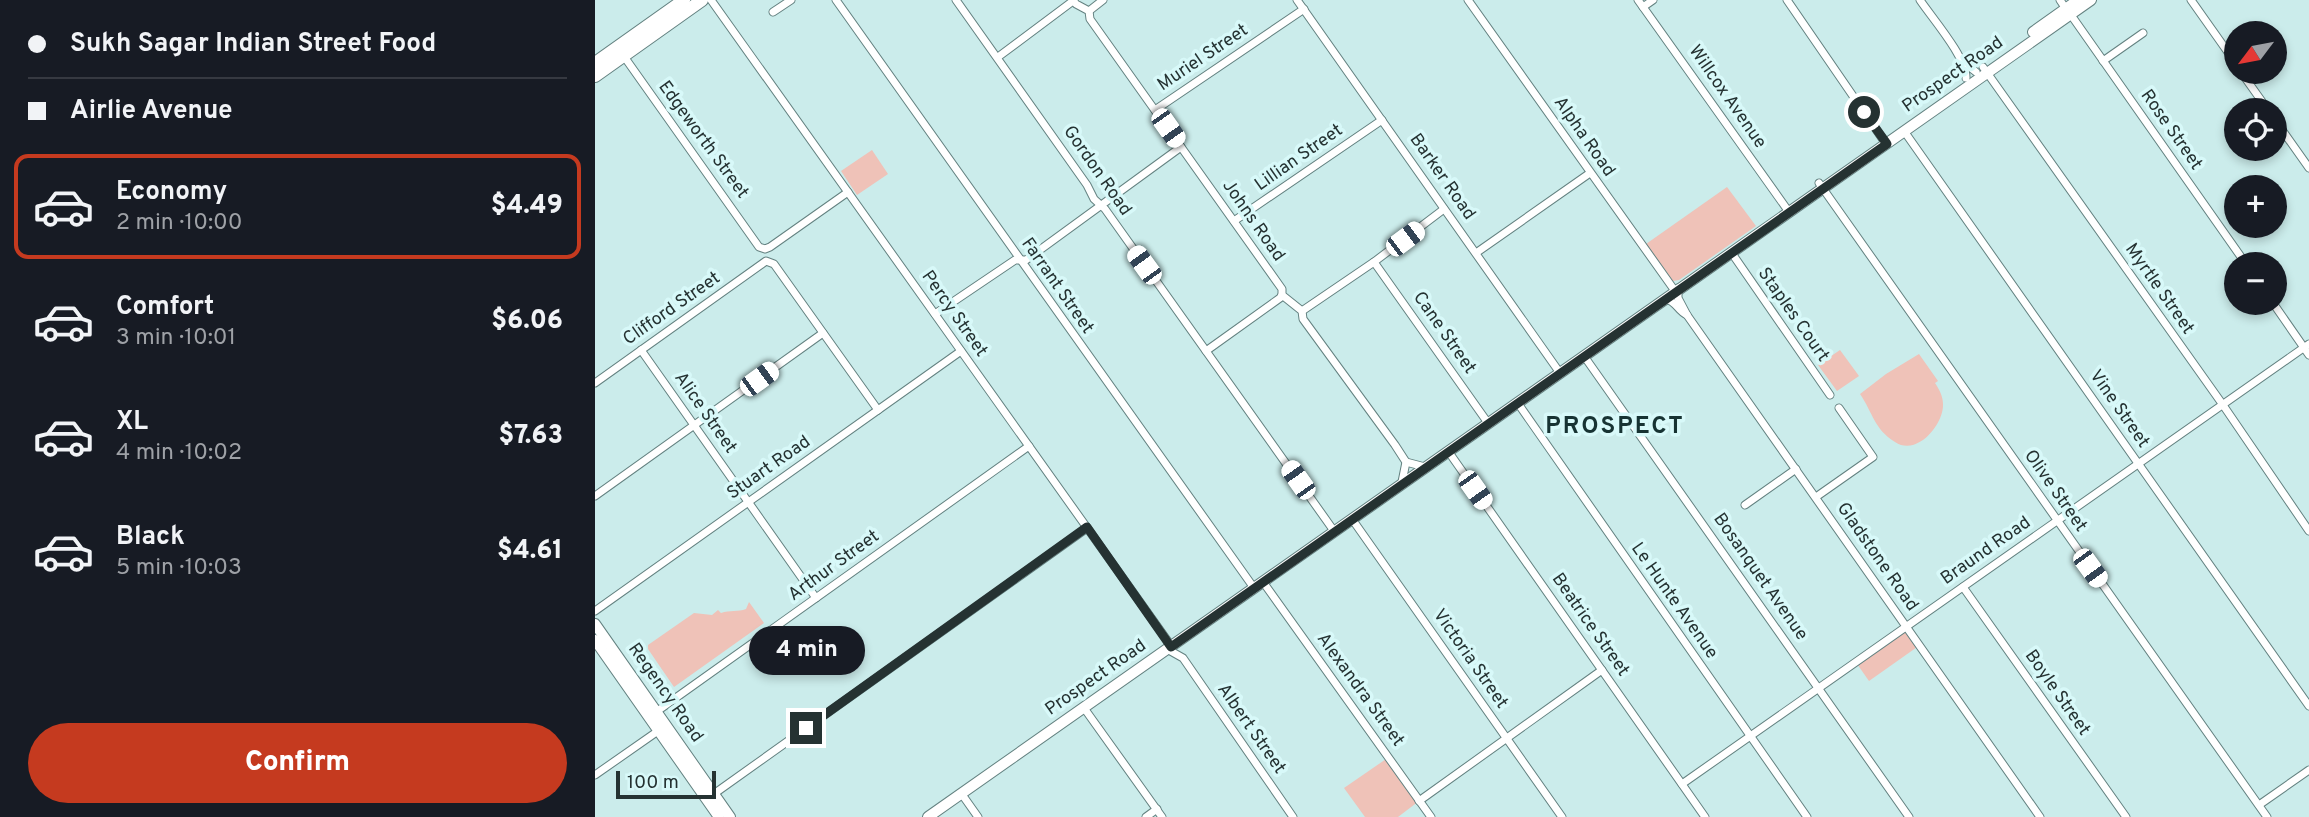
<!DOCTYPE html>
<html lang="en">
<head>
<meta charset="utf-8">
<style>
	body { margin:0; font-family:Overpass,sans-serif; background:#242831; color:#f1f3f6; height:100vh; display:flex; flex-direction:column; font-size:26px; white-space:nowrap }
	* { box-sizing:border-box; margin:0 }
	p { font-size:23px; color:#9ea1a6 }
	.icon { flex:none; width:38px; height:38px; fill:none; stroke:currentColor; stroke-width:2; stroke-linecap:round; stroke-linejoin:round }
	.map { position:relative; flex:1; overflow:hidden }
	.side { display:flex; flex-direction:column; background:#171b24; width:595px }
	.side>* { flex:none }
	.hud { display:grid; align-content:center; height:154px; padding:0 28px; background:#171b24 }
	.needle { width:46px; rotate:238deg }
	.tools { position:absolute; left:1629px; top:21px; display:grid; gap:14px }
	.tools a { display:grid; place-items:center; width:63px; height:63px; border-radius:50%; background:#171b24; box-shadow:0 4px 10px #0003; font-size:35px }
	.scale { position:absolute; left:21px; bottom:18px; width:100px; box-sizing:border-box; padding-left:7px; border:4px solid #253232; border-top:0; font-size:19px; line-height:24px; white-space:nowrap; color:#253232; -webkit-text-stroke:5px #d8f9f9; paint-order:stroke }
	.end { position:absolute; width:32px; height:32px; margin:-16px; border:9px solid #253232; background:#fff; box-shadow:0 0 0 4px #fff }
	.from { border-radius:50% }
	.bubble { position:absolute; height:49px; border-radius:24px; background:#171b24; box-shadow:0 4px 10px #0003; font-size:23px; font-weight:800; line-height:49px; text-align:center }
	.car { position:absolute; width:21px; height:42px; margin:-21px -10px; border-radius:9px; box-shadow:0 0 5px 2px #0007; background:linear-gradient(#fff 24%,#345 0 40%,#fff 0 76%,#345 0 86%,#fff 0) }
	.hud b { display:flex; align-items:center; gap:24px; height:66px; font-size:26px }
	.hud b+b { border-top:2px solid #363941 }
	.hud i { width:18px; height:18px; background:#f1f3f6 }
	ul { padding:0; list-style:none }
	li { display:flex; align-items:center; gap:21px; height:105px; margin:0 14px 10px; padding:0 14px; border:4px solid transparent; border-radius:14px }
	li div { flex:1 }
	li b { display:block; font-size:26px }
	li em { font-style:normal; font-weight:800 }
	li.active { border-color:#c53a1f }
	li>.icon { width:63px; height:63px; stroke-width:1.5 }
	.button { display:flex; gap:14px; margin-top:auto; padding:14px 28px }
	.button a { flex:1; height:80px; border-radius:42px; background:#c53a1f; color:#fff; font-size:28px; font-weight:800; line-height:80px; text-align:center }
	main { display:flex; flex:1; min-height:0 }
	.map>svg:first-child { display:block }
</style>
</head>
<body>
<main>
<section class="side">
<div class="hud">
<b><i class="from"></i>Sukh Sagar Indian Street Food</b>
<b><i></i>Airlie Avenue</b>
</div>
<ul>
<li class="active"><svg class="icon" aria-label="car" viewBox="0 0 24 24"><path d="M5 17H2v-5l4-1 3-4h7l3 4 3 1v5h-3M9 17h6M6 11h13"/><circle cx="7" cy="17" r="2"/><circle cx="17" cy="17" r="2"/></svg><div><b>Economy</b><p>2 min · 10:00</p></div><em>$4.49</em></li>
<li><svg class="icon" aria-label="car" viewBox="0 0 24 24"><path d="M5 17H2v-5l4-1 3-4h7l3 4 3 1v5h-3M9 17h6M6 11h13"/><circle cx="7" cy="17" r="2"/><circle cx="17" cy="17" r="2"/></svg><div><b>Comfort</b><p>3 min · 10:01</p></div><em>$6.06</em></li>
<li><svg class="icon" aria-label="car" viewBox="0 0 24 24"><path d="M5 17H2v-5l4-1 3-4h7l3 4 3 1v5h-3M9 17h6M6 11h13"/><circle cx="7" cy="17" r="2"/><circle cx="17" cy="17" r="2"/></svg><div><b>XL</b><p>4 min · 10:02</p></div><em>$7.63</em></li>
<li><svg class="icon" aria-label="car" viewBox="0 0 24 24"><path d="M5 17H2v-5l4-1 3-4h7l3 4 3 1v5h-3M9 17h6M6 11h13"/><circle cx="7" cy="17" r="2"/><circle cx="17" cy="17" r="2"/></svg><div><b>Black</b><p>5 min · 10:03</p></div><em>$4.61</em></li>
</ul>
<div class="button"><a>Confirm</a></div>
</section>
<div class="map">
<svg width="1714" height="817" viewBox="0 0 1714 817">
	<rect width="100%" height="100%" fill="#cbeceb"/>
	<g fill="#efc2b8">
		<path d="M 277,150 L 293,174 L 262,195 L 246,171 Z"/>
		<path d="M 1132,187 L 1161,226 L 1084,280 L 1078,281 L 1051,244 Z"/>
		<path d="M 1245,350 L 1264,376 L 1242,391 L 1223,365 Z"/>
		<path d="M 1324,354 L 1343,381 L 1340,383 C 1344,389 1348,396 1348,404 C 1349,424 1322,457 1300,442 C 1279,429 1278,413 1265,394 L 1291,374 Z"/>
		<path d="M 154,602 L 169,623 L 79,687 L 53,649 L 53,645 L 99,613 L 117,615 L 123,610 L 126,613 C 135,610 143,612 151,609 Z"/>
		<path d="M 1311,626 L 1325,645 L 1274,681 L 1260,661 Z"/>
		<path d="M 794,757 L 824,801 L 803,817 L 770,817 L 749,788 Z"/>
	</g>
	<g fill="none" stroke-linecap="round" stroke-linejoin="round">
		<defs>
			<g id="street">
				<path d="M 116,0 L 577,647"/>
				<path d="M 241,0 L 659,588"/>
				<path d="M 361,0 L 492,185 L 499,199 L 510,209 L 739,531"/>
				<path d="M 478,0 L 481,4 L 494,11 L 495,19 L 687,289 L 687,295 L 707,311 L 708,319 L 800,445 L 811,462 L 807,482"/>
				<path d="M 702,0 L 965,373"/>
				<path d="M 873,0 L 1080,291"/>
				<path d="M 1043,0 L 1194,212"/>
				<path d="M 1192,0 L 1291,144"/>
				<path d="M 1325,0 C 1337,18 1372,58 1371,78"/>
				<path d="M 1465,0 L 1471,9"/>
				<path d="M 1596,0 L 1642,65"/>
				<path d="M 1048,7 L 1058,0"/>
				<path d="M 494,11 L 508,0"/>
				<path d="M 178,12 L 196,0"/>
				<path d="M 1476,15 L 1651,264"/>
				<path d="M 28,55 L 164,247 L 170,249 L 175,247 L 253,192"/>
				<path d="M 403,57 L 478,1"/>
				<path d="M 1367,61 L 1381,72"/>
				<path d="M 1508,61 L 1548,33"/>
				<path d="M 1388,67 L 1628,405 L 1714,531"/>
				<path d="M 1646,72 L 1673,110"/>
				<path d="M 560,110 L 709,9"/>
				<path d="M 1680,120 L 1714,168"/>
				<path d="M 1309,131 L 1714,706"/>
				<path d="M 1224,183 L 1672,817"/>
				<path d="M 639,221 L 787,120"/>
				<path d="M 1136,252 L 1235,395"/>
				<path d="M 881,253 L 995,173"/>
				<path d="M 779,262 L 893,423"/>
				<path d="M 1083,288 L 1083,298 L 1092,315 L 1445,817"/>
				<path d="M 1071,299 C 1081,301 1083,311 1092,315"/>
				<path d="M 1678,303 L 1714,355"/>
				<path d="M 707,311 L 779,262 L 849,209"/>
				<path d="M 340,314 L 420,260 L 431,260 L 586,147"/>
				<path d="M 46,350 L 221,598"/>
				<path d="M 611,351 L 685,298 L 687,295"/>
				<path d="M 989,356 L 1314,817"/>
				<path d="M 0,383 L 171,261 L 179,264 L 283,410"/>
				<path d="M 922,402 L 1212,817"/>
				<path d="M 853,451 L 1110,817"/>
				<path d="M 811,462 L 830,467"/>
				<path d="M 0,496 L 228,333"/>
				<path d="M 1221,497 L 1278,457 L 1244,408"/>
				<path d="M 1150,505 L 1201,469"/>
				<path d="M 757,519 L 967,817"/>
				<path d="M 668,582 L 836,817"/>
				<path d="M 1368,587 L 1531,817"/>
				<path d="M 0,611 L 366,351"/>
				<path d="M 572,649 L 588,658 L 698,817"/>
				<path d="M 489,708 L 567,817"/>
				<path d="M 61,712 L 434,446"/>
				<path d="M 0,775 L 63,731"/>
				<path d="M 1087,784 L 1714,344"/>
				<path d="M 366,793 L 383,817"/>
				<path d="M 116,796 L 492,528"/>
				<path d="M 824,801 L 1007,670"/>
				<path d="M 1664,805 L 1714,770"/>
				<path d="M 551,817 L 562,809"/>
			</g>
			<g id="secondary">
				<path d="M 1438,32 L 1483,0"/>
				<path d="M 0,624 L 135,817"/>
				<path d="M 0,640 L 124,817"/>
				<path d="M 333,817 L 1496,0"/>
			</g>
			<g id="highway">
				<path d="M 0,63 L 89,0"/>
				<path d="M 0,76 L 107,0"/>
			</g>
		</defs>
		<use href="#street" stroke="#648281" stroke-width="9"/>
		<use href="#secondary" stroke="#648281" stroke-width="12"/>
		<use href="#highway" stroke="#648281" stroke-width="14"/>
		<use href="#street" stroke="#fff" stroke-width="7"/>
		<use href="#secondary" stroke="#fff" stroke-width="10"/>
		<use href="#highway" stroke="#fff" stroke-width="12"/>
	</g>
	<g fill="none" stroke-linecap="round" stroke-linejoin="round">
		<path stroke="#253232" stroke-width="9" d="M 211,728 L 492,527 L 576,647 L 1292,144 L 1269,112"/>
	</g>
	<g text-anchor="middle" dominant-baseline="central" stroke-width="7" stroke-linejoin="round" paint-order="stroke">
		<g font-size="18" fill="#253232" stroke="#d8f9f9">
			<text transform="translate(608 58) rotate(-34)">Muriel Street</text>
			<text transform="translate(1358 75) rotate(-35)">Prospect Road</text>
			<text transform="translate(1132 97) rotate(55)">Willcox Avenue</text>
			<text transform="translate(1576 130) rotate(55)">Rose Street</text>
			<text transform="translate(989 137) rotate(55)">Alpha Road</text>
			<text transform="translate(108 140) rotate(54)">Edgeworth Street</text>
			<text transform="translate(704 158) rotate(-35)">Lillian Street</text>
			<text transform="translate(502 171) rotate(55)">Gordon Road</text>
			<text transform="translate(847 177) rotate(55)">Barker Road</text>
			<text transform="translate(658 221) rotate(55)">Johns Road</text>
			<text transform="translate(462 286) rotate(55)">Farrant Street</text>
			<text transform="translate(1564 289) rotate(55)">Myrtle Street</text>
			<text transform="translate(77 309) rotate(-35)">Clifford Street</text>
			<text transform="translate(359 314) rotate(55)">Percy Street</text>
			<text transform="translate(1198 315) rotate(55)">Staples Court</text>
			<text transform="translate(849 333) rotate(55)">Cane Street</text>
			<text transform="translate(1524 409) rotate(55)">Vine Street</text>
			<text transform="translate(110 413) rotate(55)">Alice Street</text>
			<text transform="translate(174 468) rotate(-35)">Stuart Road</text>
			<text transform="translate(1460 491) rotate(55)">Olive Street</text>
			<text transform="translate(1391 551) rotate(-35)">Braund Road</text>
			<text transform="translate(1282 557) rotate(55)">Gladstone Road</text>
			<text transform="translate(239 566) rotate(-36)">Arthur Street</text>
			<text transform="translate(1165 577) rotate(55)">Bosanquet Avenue</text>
			<text transform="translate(1079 601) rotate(55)">Le Hunte Avenue</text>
			<text transform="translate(995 625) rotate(55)">Beatrice Street</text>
			<text transform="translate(875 659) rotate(55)">Victoria Street</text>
			<text transform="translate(501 678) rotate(-35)">Prospect Road</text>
			<text transform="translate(765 690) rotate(54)">Alexandra Street</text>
			<text transform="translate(70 693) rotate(55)">Regency Road</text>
			<text transform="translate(1462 693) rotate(55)">Boyle Street</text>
			<text transform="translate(656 729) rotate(55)">Albert Street</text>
		</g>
		<g font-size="24" font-weight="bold" letter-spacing="2" fill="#173333" stroke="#d8f9f9">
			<text x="1020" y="427">PROSPECT</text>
		</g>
	</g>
</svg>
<div class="tools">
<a><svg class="needle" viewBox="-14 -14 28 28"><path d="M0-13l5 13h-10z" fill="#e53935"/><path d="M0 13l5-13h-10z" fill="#9ea1a6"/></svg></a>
<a><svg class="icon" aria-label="locate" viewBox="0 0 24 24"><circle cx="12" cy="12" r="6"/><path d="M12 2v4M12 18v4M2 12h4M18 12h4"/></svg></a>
<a>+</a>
<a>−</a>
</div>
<div class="scale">100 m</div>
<i class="end from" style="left:1269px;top:112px"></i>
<i class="end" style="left:211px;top:728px"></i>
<div class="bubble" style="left:154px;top:626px;width:116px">4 min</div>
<i class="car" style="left:573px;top:128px;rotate:145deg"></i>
<i class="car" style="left:810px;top:239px;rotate:53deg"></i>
<i class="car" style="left:549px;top:265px;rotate:324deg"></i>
<i class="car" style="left:164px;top:379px;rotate:54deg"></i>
<i class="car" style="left:703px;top:480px;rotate:325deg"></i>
<i class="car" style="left:880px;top:490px;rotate:145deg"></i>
<i class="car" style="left:1495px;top:568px;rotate:144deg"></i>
</div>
</main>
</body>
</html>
